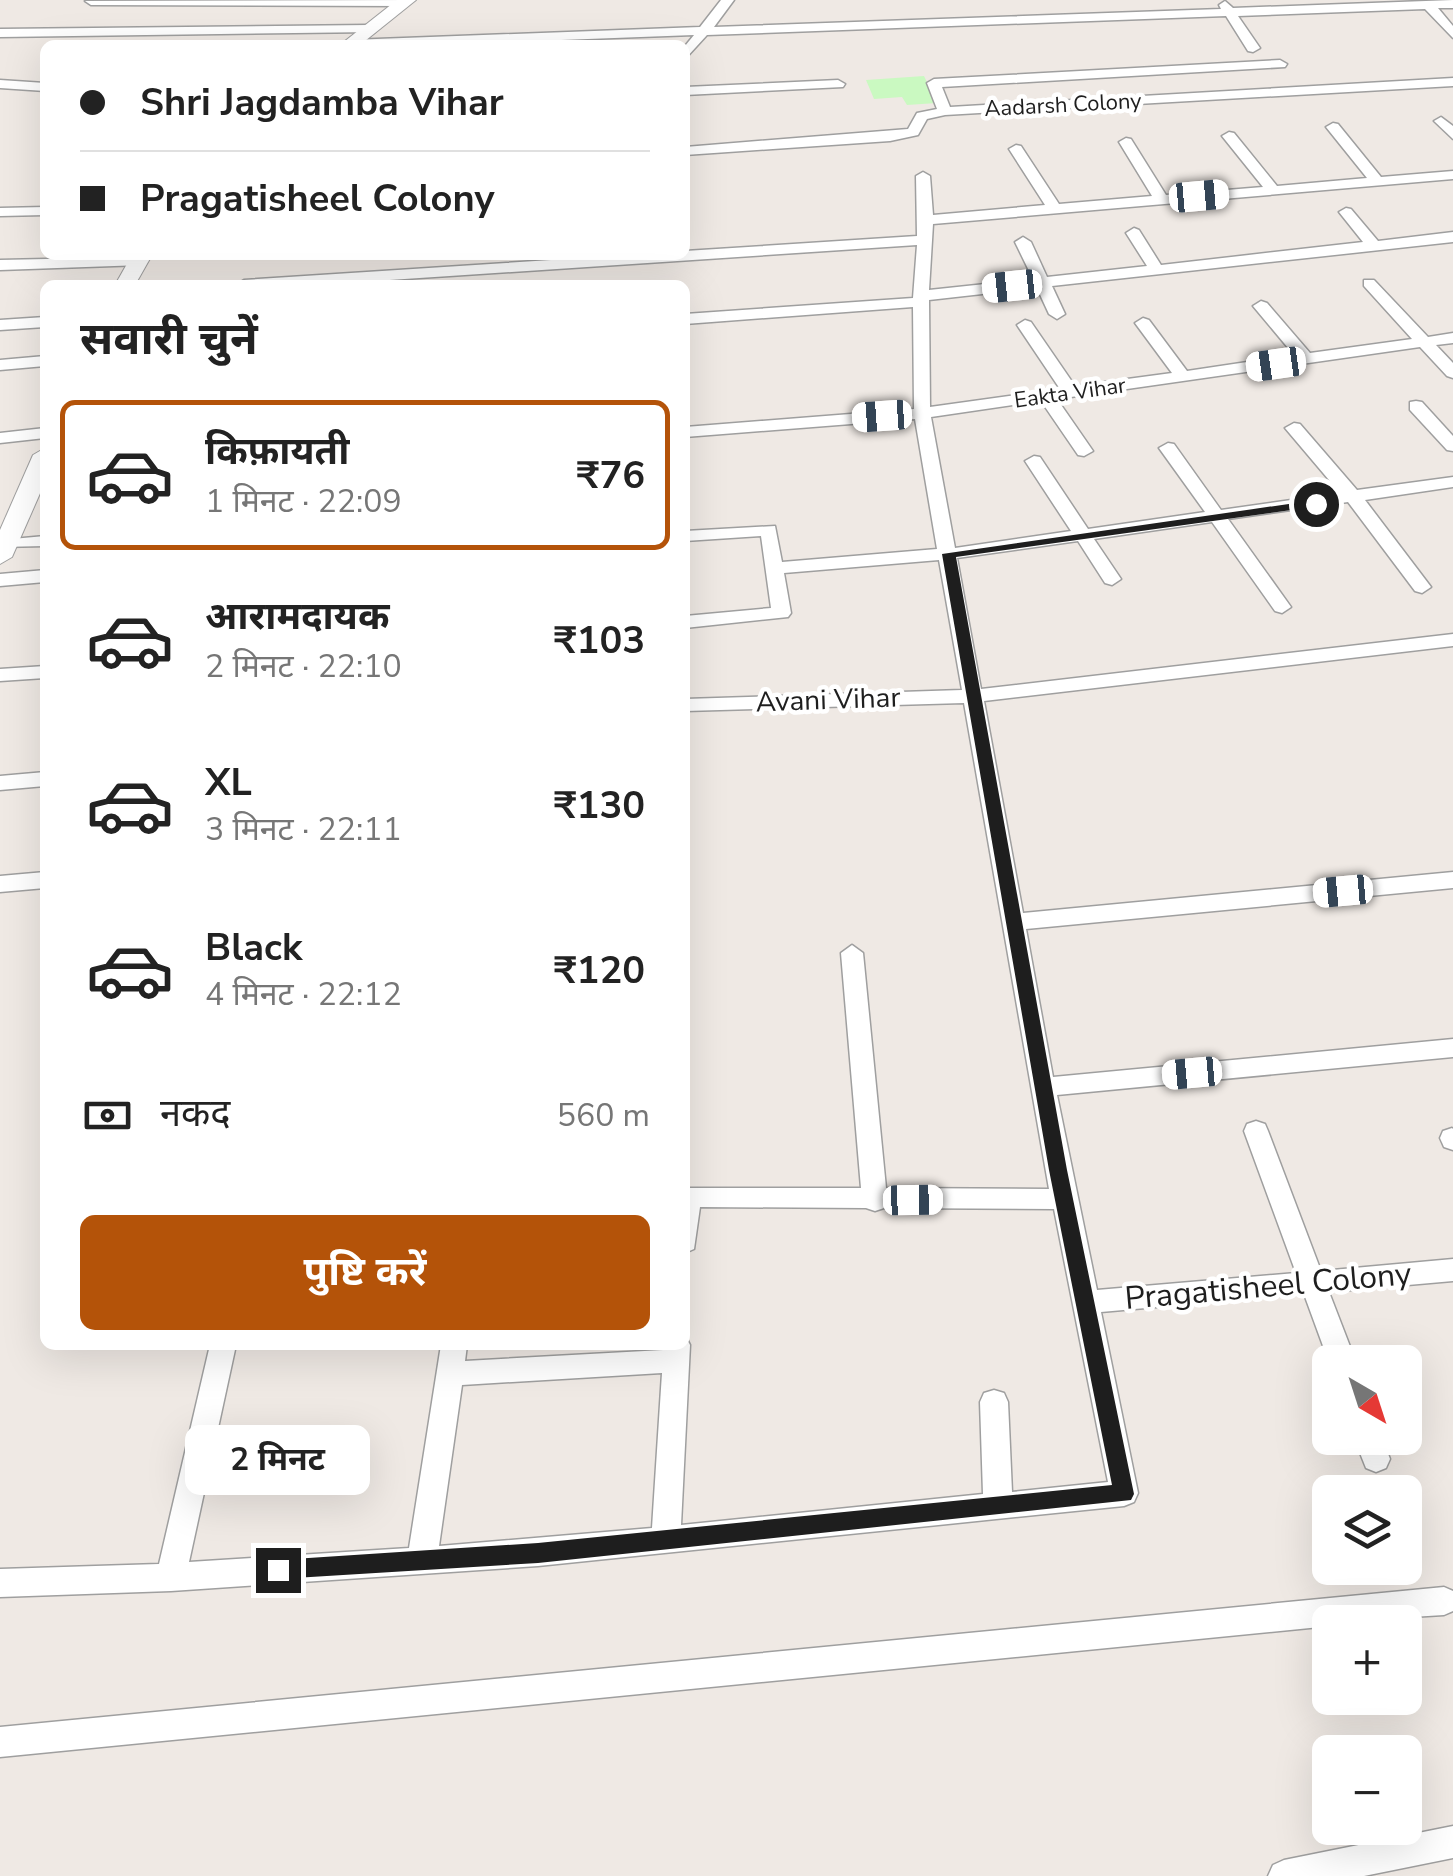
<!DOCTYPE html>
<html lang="hi">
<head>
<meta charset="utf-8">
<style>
	body { margin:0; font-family:"Nunito Sans","Noto Sans Devanagari",sans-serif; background:#f6f6f6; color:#222; height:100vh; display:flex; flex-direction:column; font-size:38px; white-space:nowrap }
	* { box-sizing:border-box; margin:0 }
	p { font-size:32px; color:#767676 }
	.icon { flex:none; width:55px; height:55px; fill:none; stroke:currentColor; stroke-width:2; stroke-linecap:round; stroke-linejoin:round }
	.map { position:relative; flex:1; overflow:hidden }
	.panel { position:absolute; left:40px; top:280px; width:650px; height:1070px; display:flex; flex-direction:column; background:#fff; border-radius:15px; box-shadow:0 10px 40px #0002 }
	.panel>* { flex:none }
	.top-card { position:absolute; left:40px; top:40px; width:650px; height:220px; border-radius:15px; box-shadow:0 10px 40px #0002; display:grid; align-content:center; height:220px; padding:0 40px; background:#fff }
	.needle { width:65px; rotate:141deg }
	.fabs { position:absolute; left:1312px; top:1345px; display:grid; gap:20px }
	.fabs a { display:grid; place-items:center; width:110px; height:110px; border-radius:15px; background:#fff; box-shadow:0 10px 40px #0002; font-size:50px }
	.end { position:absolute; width:45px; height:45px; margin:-22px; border:12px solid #1e1e1e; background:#fff; box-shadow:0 0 0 5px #fff }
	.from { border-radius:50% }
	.bubble { position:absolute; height:70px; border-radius:15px; background:#fff; box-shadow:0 10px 40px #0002; font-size:32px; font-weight:700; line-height:70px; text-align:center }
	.car { position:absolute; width:30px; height:60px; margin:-30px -15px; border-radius:12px; box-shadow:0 0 8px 2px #0007; background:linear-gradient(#fff 24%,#345 0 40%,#fff 0 76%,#345 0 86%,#fff 0) }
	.top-card b { display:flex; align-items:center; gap:35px; height:95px; font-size:38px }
	.top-card b+b { border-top:2px solid #e0e0e0 }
	.top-card i { width:25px; height:25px; background:#222 }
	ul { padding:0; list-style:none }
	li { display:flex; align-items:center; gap:30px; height:150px; margin:0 20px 15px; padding:0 20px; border:5px solid transparent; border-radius:15px }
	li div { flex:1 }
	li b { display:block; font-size:38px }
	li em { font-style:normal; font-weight:700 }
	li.active { border-color:#b45309 }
	li>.icon { width:90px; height:90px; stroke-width:1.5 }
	h2 { padding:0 40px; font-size:45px; line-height:120px }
	.pay { display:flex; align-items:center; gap:25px; height:110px; padding:0 40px; font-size:38px }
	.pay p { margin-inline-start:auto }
	.button { display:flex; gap:20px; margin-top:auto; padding:20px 40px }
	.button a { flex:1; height:115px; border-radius:15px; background:#b45309; color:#fff; font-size:40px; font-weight:700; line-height:115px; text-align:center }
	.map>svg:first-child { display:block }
</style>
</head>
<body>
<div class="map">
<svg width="1453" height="1876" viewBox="0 0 1453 1876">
	<rect width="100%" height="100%" fill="#efe9e4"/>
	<path fill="#caf9c1" d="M 924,76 L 937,103 L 907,105 L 902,97 L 874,99 L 866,80 Z"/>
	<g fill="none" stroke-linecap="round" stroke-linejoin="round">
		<defs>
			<g id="minor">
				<path d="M 410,0 L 405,6 L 91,5 L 85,1 Z"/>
				<path d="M 721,0 L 734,0 L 714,27 L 1221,9 L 1219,5 L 1225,1 L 1233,8 L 1453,0 L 1453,8 L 1438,8 L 1453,26 L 1453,38 L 1425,9 L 1238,16 L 1260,48 L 1253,52 L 1248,51 L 1226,16 L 707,35 L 685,59 L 685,46 L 694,35 L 430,45 L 343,44 L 350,40 L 700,27 Z"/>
				<path d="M 370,25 L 376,29 L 375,32 L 0,37 L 0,29 Z"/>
				<path d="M 1280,60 L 1287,64 L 1285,67 L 942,87 L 950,107 L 1453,78 L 1453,86 L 945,115 L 927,119 L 918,135 L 890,141 L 685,155 L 685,147 L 908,129 L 917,113 L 937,109 L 927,83 L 934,79 Z"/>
				<path d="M 0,80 L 45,83 L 45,91 L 0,88 Z"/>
				<path d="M 838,80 L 845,84 L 843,87 L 685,95 L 685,87 Z"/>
				<path d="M 1441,117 L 1453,126 L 1453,139 L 1434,121 Z"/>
				<path d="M 1333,123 L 1338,124 L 1381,177 L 1453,171 L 1453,179 L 933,224 L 929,290 L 1033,279 L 1015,242 L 1023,237 L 1031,242 L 1047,277 L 1147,266 L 1126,233 L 1134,228 L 1139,230 L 1161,265 L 1363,242 L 1339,212 L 1346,208 L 1351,209 L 1378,241 L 1453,232 L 1453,242 L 1052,286 L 1065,314 L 1057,319 L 1049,314 L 1037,288 L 929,300 L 930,407 L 1060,389 L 1017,325 L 1025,320 L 1031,322 L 1075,386 L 1172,373 L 1135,323 L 1143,318 L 1149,320 L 1187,371 L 1294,355 L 1253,306 L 1261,301 L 1267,303 L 1310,353 L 1412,339 L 1364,286 L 1364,280 L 1374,280 L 1428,337 L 1453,333 L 1453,343 L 1436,345 L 1453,363 L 1453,378 L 1447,376 L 1420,347 L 1057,399 L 1093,451 L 1084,456 L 1078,455 L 1041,401 L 931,417 L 955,548 L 1071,531 L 1025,461 L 1034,456 L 1040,457 L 1088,529 L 1205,512 L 1159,448 L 1168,443 L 1174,444 L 1221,510 L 1340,493 L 1285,428 L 1294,423 L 1300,424 L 1357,490 L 1453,477 L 1453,487 L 1365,500 L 1431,587 L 1422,593 L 1415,591 L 1348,502 L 1228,519 L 1291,607 L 1282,613 L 1275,611 L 1212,522 L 1094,539 L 1121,579 L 1112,585 L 1105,583 L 1078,541 L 957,558 L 981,689 L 1453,634 L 1453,646 L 984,701 L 1023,913 L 1453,872 L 1453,888 L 1026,929 L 1053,1077 L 1453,1039 L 1453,1057 L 1057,1095 L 1097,1290 L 1296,1273 L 1244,1131 L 1247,1124 L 1256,1121 L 1265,1124 L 1268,1131 L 1321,1271 L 1453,1259 L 1453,1281 L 1329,1292 L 1356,1362 L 1330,1365 L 1304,1294 L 1101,1312 L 1138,1493 L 1134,1502 L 1124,1506 L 538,1566 L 171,1591 L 0,1597 L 0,1569 L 159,1564 L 210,1345 L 236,1345 L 189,1562 L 409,1548 L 441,1345 L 467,1345 L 465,1361 L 663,1350 L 664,1345 L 685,1345 L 686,1337 L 690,1345 L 681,1525 L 983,1494 L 980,1402 L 984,1393 L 994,1390 L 1004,1393 L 1008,1402 L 1012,1492 L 1108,1482 L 1054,1209 L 884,1208 L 875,1211 L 866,1208 L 700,1207 L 694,1249 L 685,1253 L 685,1188 L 861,1188 L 841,953 L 852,945 L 863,953 L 886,1188 L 1049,1189 L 964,703 L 685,711 L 685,699 L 962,690 L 939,560 L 784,573 L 791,613 L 788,617 L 685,628 L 685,616 L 771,608 L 761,536 L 685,541 L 685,531 L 775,526 L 782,562 L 937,549 L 915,419 L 685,437 L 685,427 L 914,409 L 913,307 L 685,324 L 685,314 L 913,298 L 917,245 L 314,285 L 236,285 L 244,280 L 629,255 L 685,255 L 685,251 L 917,236 L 916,176 L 923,172 L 930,176 L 933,215 L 1045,205 L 1009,149 L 1016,145 L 1021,146 L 1059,204 L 1152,196 L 1119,142 L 1126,138 L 1131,139 L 1166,195 L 1263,187 L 1222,136 L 1229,132 L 1234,133 L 1277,186 L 1367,178 L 1326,127 ZM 662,1373 L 652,1528 L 439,1546 L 462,1385 Z"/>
				<path d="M 45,207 L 45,215 L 0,216 L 0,208 Z"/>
				<path d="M 138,257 L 146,262 L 143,265 L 0,270 L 0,260 Z"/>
				<path d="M 45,317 L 45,327 L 0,330 L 0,320 Z"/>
				<path d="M 45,356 L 45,366 L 0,370 L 0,360 Z"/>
				<path d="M 1416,401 L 1422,402 L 1453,436 L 1453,451 L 1447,450 L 1410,410 L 1410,402 Z"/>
				<path d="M 45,428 L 45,438 L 0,443 L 0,433 Z"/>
				<path d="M 45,536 L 45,546 L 0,547 L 1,540 Z"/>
				<path d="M 45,570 L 45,582 L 0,586 L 0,574 Z"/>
				<path d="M 45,666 L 45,678 L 0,681 L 0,669 Z"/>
				<path d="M 45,772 L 45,786 L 0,790 L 0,776 Z"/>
				<path d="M 45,872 L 45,888 L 0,892 L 0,876 Z"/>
				<path d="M 1452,1128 L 1453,1129 L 1453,1150 L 1444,1147 L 1440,1138 L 1443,1131 Z"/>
				<path d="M 1354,1438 L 1382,1438 L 1390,1459 L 1386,1468 L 1376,1472 L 1366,1468 Z"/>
				<path d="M 1444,1587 L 1453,1591 L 1453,1611 L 1444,1615 L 1330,1622 L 1330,1626 L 0,1757 L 0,1727 Z"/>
				<path d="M 1453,1826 L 1453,1858 L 1364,1876 L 1268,1876 L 1273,1865 L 1284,1860 Z"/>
			</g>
			<g id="tertiary">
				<path d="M 397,0 L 416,0 L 360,45 L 340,45 Z"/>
				<path d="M 132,255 L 152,255 L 135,285 L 115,285 Z"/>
				<path d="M 45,448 L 45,482 L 12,557 L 0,564 L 0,530 L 33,455 Z"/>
			</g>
		</defs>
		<use href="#minor" stroke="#9f9f9f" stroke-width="3"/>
		<use href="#tertiary" stroke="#9f9f9f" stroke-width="2"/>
		<use href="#minor" fill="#fff" fill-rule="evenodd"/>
		<use href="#tertiary" fill="#fff" fill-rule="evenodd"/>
	</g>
	<path fill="#1e1e1e" d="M 1316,500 L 1322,504 L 1320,506 L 956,557 L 1067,1170 L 1134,1494 L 1131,1500 L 538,1563 L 278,1579 L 271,1576 L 268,1570 L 278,1560 L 538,1543 L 1112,1485 L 1049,1170 L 942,554 Z"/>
	<g text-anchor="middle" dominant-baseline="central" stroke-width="9" stroke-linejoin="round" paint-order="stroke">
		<g font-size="22" fill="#1e1e1e" stroke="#fff">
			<text transform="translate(1063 105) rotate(-3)">Aadarsh Colony</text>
			<text transform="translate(1070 393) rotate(-8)">Eakta Vihar</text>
		</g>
		<g font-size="28" fill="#1e1e1e" stroke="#fff">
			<text transform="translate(828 700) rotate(-2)">Avani Vihar</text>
		</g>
		<g font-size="32" fill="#1e1e1e" stroke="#fff">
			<text transform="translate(1268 1286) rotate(-5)">Pragatisheel Colony</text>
		</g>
	</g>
</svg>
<div class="fabs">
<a><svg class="needle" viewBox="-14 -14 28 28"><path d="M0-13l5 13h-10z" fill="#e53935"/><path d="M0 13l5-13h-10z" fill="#767676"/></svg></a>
<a><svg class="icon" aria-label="layers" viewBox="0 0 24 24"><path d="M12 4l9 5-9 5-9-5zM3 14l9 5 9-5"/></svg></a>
<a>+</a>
<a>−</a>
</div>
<i class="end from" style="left:1316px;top:504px"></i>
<i class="end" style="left:278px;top:1570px"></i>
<div class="bubble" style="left:185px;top:1425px;width:185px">2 मिनट</div>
<i class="car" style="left:1199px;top:196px;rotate:85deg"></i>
<i class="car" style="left:1012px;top:286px;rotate:264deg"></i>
<i class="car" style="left:1276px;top:364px;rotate:262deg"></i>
<i class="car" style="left:882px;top:416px;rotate:266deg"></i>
<i class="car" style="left:1343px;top:891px;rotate:265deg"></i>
<i class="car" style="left:1192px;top:1073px;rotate:265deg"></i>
<i class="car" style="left:913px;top:1200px;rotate:89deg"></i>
<div class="top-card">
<b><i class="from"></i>Shri Jagdamba Vihar</b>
<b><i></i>Pragatisheel Colony</b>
</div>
<section class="panel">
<h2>सवारी चुनें</h2>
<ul>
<li class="active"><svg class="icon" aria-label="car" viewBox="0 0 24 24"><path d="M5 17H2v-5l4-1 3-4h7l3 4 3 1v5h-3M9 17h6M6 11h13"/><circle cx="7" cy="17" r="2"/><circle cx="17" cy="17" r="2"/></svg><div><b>किफ़ायती</b><p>1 मिनट · 22:09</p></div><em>₹76</em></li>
<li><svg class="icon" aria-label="car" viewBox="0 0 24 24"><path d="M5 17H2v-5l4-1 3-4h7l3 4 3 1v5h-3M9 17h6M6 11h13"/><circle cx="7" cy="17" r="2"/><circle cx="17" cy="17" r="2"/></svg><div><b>आरामदायक</b><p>2 मिनट · 22:10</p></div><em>₹103</em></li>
<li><svg class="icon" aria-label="car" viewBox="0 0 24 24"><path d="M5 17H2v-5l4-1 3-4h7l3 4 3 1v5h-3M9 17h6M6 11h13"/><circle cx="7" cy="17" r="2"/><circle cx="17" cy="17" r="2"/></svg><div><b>XL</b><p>3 मिनट · 22:11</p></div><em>₹130</em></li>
<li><svg class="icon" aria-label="car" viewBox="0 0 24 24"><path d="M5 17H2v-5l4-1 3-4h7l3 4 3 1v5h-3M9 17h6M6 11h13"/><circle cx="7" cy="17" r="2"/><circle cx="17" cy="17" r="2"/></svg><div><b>Black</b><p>4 मिनट · 22:12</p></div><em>₹120</em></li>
</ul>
<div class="pay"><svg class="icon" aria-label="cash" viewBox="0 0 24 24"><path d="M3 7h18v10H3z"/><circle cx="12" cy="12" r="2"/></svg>नकद<p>560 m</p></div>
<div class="button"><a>पुष्टि करें</a></div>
</section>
</div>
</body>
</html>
